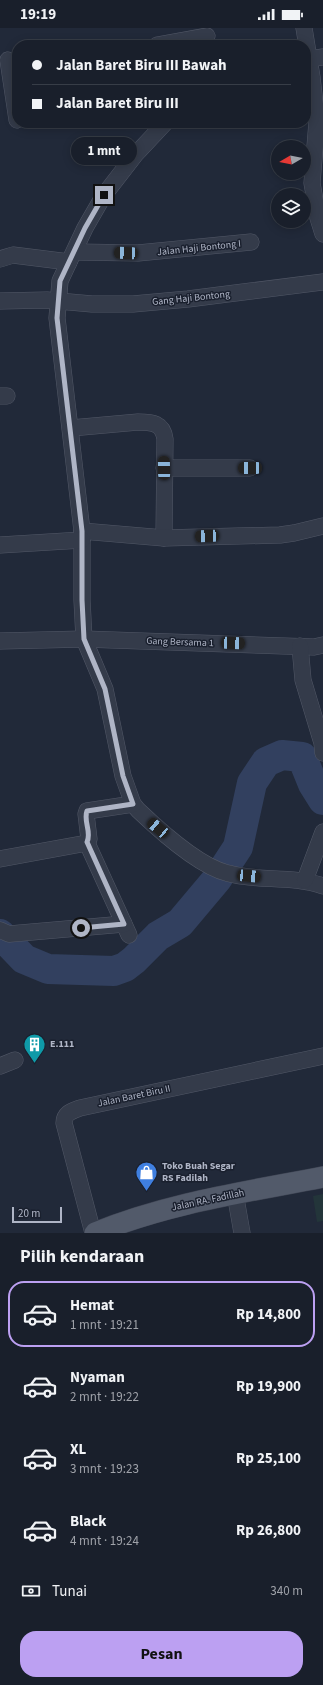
<!DOCTYPE html>
<html lang="id">
<head>
<meta charset="utf-8">
<style>
	body { margin:0; font-family:"Source Sans 3",sans-serif; background:#222733; color:#f1f3f6; height:100vh; display:flex; flex-direction:column; font-size:15px; white-space:nowrap }
	* { box-sizing:border-box; margin:0 }
	p { font-size:13px; color:#9fa2a9 }
	.icon { flex:none; width:22px; height:22px; fill:none; stroke:currentColor; stroke-width:2; stroke-linecap:round; stroke-linejoin:round }
	.map { position:relative; height:1205px; overflow:hidden }
	.sheet { display:flex; flex-direction:column; background:#191f2b; flex:1 }
	.sheet>* { flex:none }
	.guide { position:absolute; left:12px; top:12px; width:299px; height:88px; border-radius:16px; box-shadow:0 2px 10px #0003,0 0 0 1px #373d47; display:grid; align-content:center; height:88px; padding:0 20px; background:#191f2b }
	.needle { width:26px; rotate:260deg }
	.tools { position:absolute; left:271px; top:112px; display:grid; gap:8px }
	.tools a { display:grid; place-items:center; width:40px; height:40px; border-radius:50%; background:#191f2b; box-shadow:0 2px 10px #0003,0 0 0 1px #373d47; font-size:20px }
	.scale { position:absolute; left:12px; bottom:10px; width:50px; box-sizing:border-box; padding-left:4px; border:2px solid #afb5c6; border-top:0; font-size:11px; line-height:14px; white-space:nowrap; color:#afb5c6; -webkit-text-stroke:3px #1a202e; paint-order:stroke }
	.end { position:absolute; width:18px; height:18px; margin:-9px; border:5px solid #afb5c6; background:#111; box-shadow:0 0 0 2px #111 }
	.from { border-radius:50% }
	.bubble { position:absolute; height:28px; border-radius:14px; background:#191f2b; box-shadow:0 2px 10px #0003,0 0 0 1px #373d47; font-size:13px; font-weight:700; line-height:28px; text-align:center }
	.car { position:absolute; width:12px; height:24px; margin:-12px -6px; border-radius:5px; box-shadow:0 0 3px 1px #0007; background:linear-gradient(#222 24%,#8ab4d8 0 40%,#222 0 76%,#8ab4d8 0 86%,#222 0) }
	.guide b { display:flex; align-items:center; gap:14px; height:38px; font-size:15px }
	.guide b+b { border-top:1px solid #373d47 }
	.guide i { width:10px; height:10px; background:#f1f3f6 }
	ul { padding:0; list-style:none }
	li { display:flex; align-items:center; gap:12px; height:66px; margin:0 8px 6px; padding:0 12px; border:2px solid transparent; border-radius:16px }
	li div { flex:1 }
	li b { display:block; font-size:15px }
	li em { font-style:normal; font-weight:700 }
	li.on { border-color:#bca0f2 }
	li>.icon { width:36px; height:36px; stroke-width:1.5 }
	h2 { padding:0 20px; font-size:18px; line-height:48px }
	.pay { display:flex; align-items:center; gap:10px; height:44px; padding:0 20px; font-size:15px }
	.pay p { margin-inline-start:auto }
	.cta { display:flex; gap:8px; margin-top:auto; padding:8px 20px }
	.cta a { flex:1; height:46px; border-radius:16px; background:#bca0f2; color:#111; font-size:16px; font-weight:700; line-height:46px; text-align:center }
	.status { display:flex; justify-content:space-between; align-items:center; height:28px; padding:0 20px; background:#191f2b; direction:ltr }
	.status svg { height:11px; fill:currentColor }
	.map>svg:first-child { display:block }
</style>
</head>
<body>
<div class="status"><b>19:19</b><svg viewBox="0 0 49 12"><path d="M0 12V9h3v3zM5 12V6h3v6zM10 12V3h3v9zM15 12V0h3v12zM26 1h20v11H26zM47 4h2v5h-2z"/></svg></div>
<div class="map">
<svg width="323" height="1205" viewBox="0 0 323 1205">
	<rect width="100%" height="100%" fill="#212939"/>
	<path fill="#23353a" d="M 323,1166 L 323,1193 L 317,1194 L 313,1168 Z"/>
	<g fill="none" stroke-linecap="round" stroke-linejoin="round">
		<path stroke="#32405f" stroke-width="30" d="M 0,906 L 24,931 L 48,941 L 114,943 L 125,939 L 134,932 L 158,908 L 180,895 L 217,851 L 238,819 L 252,755 L 266,734 L 282,727 L 302,729 L 313,756 L 323,772"/>
		<defs>
			<g id="minor">
				<path d="M 304,0 L 312,49 L 317,94 L 312,155 L 318,190 L 323,206"/>
				<path d="M 157,17 L 207,8"/>
				<path d="M 309,31 L 323,29"/>
				<path d="M 8,32 L 17,92"/>
				<path d="M 165,95 L 135,127 L 104,167 L 85,200 L 60,253 L 57,290 L 82,503 L 82,572 L 84,611 L 105,661 L 123,748 L 133,776 L 138,782 C 159,802 199,838 227,845 C 258,854 291,847 323,858"/>
				<path d="M 75,224 L 138,225 L 251,214"/>
				<path d="M 0,231 L 13,227 L 69,234"/>
				<path d="M 0,273 L 47,272 L 92,276 L 133,276 L 188,271 L 323,254"/>
				<path d="M 0,368 L 7,368"/>
				<path d="M 71,400 L 138,394 C 152,394 163,395 165,411 L 164,510"/>
				<path d="M 164,440 L 250,440"/>
				<path d="M 82,503 L 164,510 L 280,507 L 294,505 L 323,498"/>
				<path d="M 0,517 L 82,512"/>
				<path d="M 0,613 L 84,611 L 314,619 L 323,617"/>
				<path d="M 300,618 L 303,652 L 322,715 L 323,725"/>
				<path d="M 87,815 L 129,907"/>
				<path d="M 0,831 L 87,815 L 89,811 L 86,786 L 87,783 L 133,776"/>
				<path d="M 305,852 L 323,804"/>
				<path d="M 0,902 L 9,906 L 124,896"/>
				<path d="M 0,1038 L 15,1032"/>
				<path d="M 235,1165 L 242,1205"/>
				<path d="M 93,1205 L 64,1095 C 64,1085 72,1083 80,1080 L 323,1028"/>
			</g>
			<path id="major" d="M 95,1205 C 168,1175 246,1164 323,1149"/>
		</defs>
		<use href="#minor" stroke="#525867" stroke-width="17"/>
		<use href="#major" stroke="#3e4453" stroke-width="22"/>
		<use href="#minor" stroke="#343b4a" stroke-width="16"/>
		<use href="#major" stroke="#525a6a" stroke-width="21"/>
	</g>
	<g fill="none" stroke-linecap="round" stroke-linejoin="round">
		<path stroke="#afb5c6" stroke-width="5" d="M 81,900 L 124,896 L 87,814 C 92,804 83,793 87,783 L 133,776 L 123,748 L 105,661 L 84,611 L 82,572 L 82,503 L 57,290 L 60,253 L 85,200 L 104,167"/>
	</g>
	<defs>
		<symbol id="building-pin" viewBox="-11 -11 22 30"><path d="M0 17L-7.5 6A9.5 9.5 0 1 1 7.5 6Z" fill="#0f9aa8" stroke="#1a202e"/><path d="M-4-6H4V6H1V3H-1V6H-4ZM-2.5-4.3h1.7v1.8h-1.7ZM.8-4.3h1.7v1.8H.8ZM-2.5-1h1.7V.8h-1.7ZM.8-1h1.7V.8H.8Z" fill="#fff"/></symbol>
		<symbol id="shop-pin" viewBox="-11 -11 22 30"><path d="M0 17L-7.5 6A9.5 9.5 0 1 1 7.5 6Z" fill="#3f7fe0" stroke="#1a202e"/><path d="M-5-2.5h2.3a2.7 3.5 0 0 1 5.4 0H5L5.5 6h-11ZM-1.5-2.5h3a1.5 2.3 0 0 0-3 0Z" fill="#fff"/></symbol>
	</defs>
	<g fill-rule="evenodd">
		<use href="#building-pin" x="22" y="1004" width="25" height="34"/>
		<use href="#shop-pin" x="134" y="1132" width="25" height="34"/>
	</g>
	<g text-anchor="middle" dominant-baseline="central" stroke-width="3" stroke-linejoin="round" paint-order="stroke">
		<g font-size="10" fill="#afb5c6" stroke="#1a202e">
			<text transform="translate(199 220) rotate(-6)">Jalan Haji Bontong I</text>
			<text transform="translate(191 270) rotate(-6)">Gang Haji Bontong</text>
			<text transform="translate(180 614) rotate(2)">Gang Bersama 1</text>
			<text transform="translate(134 1068) rotate(-12)">Jalan Baret Biru II</text>
			<text transform="translate(208 1172) rotate(-12)">Jalan RA. Fadillah</text>
		</g>
		<g font-size="10" font-weight="bold" fill="#afb5c6" stroke="#1a202e" text-anchor="start">
			<text x="50" y="1016">E.111</text>
			<text x="162" y="1138">Toko Buah Segar<tspan x="162" dy="12">RS Fadilah</tspan></text>
		</g>
	</g>
</svg>
<div class="tools">
<a><svg class="needle" viewBox="-14 -14 28 28"><path d="M0-13l5 13h-10z" fill="#e53935"/><path d="M0 13l5-13h-10z" fill="#9fa2a9"/></svg></a>
<a><svg class="icon" aria-label="layers" viewBox="0 0 24 24"><path d="M12 4l9 5-9 5-9-5zM3 14l9 5 9-5"/></svg></a>
</div>
<div class="scale">20 m</div>
<i class="end from" style="left:81px;top:900px"></i>
<i class="end" style="left:104px;top:167px"></i>
<div class="bubble" style="left:71px;top:109px;width:66px">1 mnt</div>
<i class="car" style="left:126px;top:225px;rotate:272deg"></i>
<i class="car" style="left:164px;top:440px;rotate:359deg"></i>
<i class="car" style="left:250px;top:440px;rotate:270deg"></i>
<i class="car" style="left:207px;top:508px;rotate:268deg"></i>
<i class="car" style="left:233px;top:615px;rotate:92deg"></i>
<i class="car" style="left:158px;top:800px;rotate:310deg"></i>
<i class="car" style="left:249px;top:848px;rotate:95deg"></i>
<div class="guide">
<b><i class="from"></i>Jalan Baret Biru III Bawah</b>
<b><i></i>Jalan Baret Biru III</b>
</div>
</div>
<section class="sheet">
<h2>Pilih kendaraan</h2>
<ul>
<li class="on"><svg class="icon" aria-label="car" viewBox="0 0 24 24"><path d="M5 17H2v-5l4-1 3-4h7l3 4 3 1v5h-3M9 17h6M6 11h13"/><circle cx="7" cy="17" r="2"/><circle cx="17" cy="17" r="2"/></svg><div><b>Hemat</b><p>1 mnt · 19:21</p></div><em>Rp 14,800</em></li>
<li><svg class="icon" aria-label="car" viewBox="0 0 24 24"><path d="M5 17H2v-5l4-1 3-4h7l3 4 3 1v5h-3M9 17h6M6 11h13"/><circle cx="7" cy="17" r="2"/><circle cx="17" cy="17" r="2"/></svg><div><b>Nyaman</b><p>2 mnt · 19:22</p></div><em>Rp 19,900</em></li>
<li><svg class="icon" aria-label="car" viewBox="0 0 24 24"><path d="M5 17H2v-5l4-1 3-4h7l3 4 3 1v5h-3M9 17h6M6 11h13"/><circle cx="7" cy="17" r="2"/><circle cx="17" cy="17" r="2"/></svg><div><b>XL</b><p>3 mnt · 19:23</p></div><em>Rp 25,100</em></li>
<li><svg class="icon" aria-label="car" viewBox="0 0 24 24"><path d="M5 17H2v-5l4-1 3-4h7l3 4 3 1v5h-3M9 17h6M6 11h13"/><circle cx="7" cy="17" r="2"/><circle cx="17" cy="17" r="2"/></svg><div><b>Black</b><p>4 mnt · 19:24</p></div><em>Rp 26,800</em></li>
</ul>
<div class="pay"><svg class="icon" aria-label="cash" viewBox="0 0 24 24"><path d="M3 7h18v10H3z"/><circle cx="12" cy="12" r="2"/></svg>Tunai<p>340 m</p></div>
<div class="cta"><a>Pesan</a></div>
</section>
</body>
</html>
